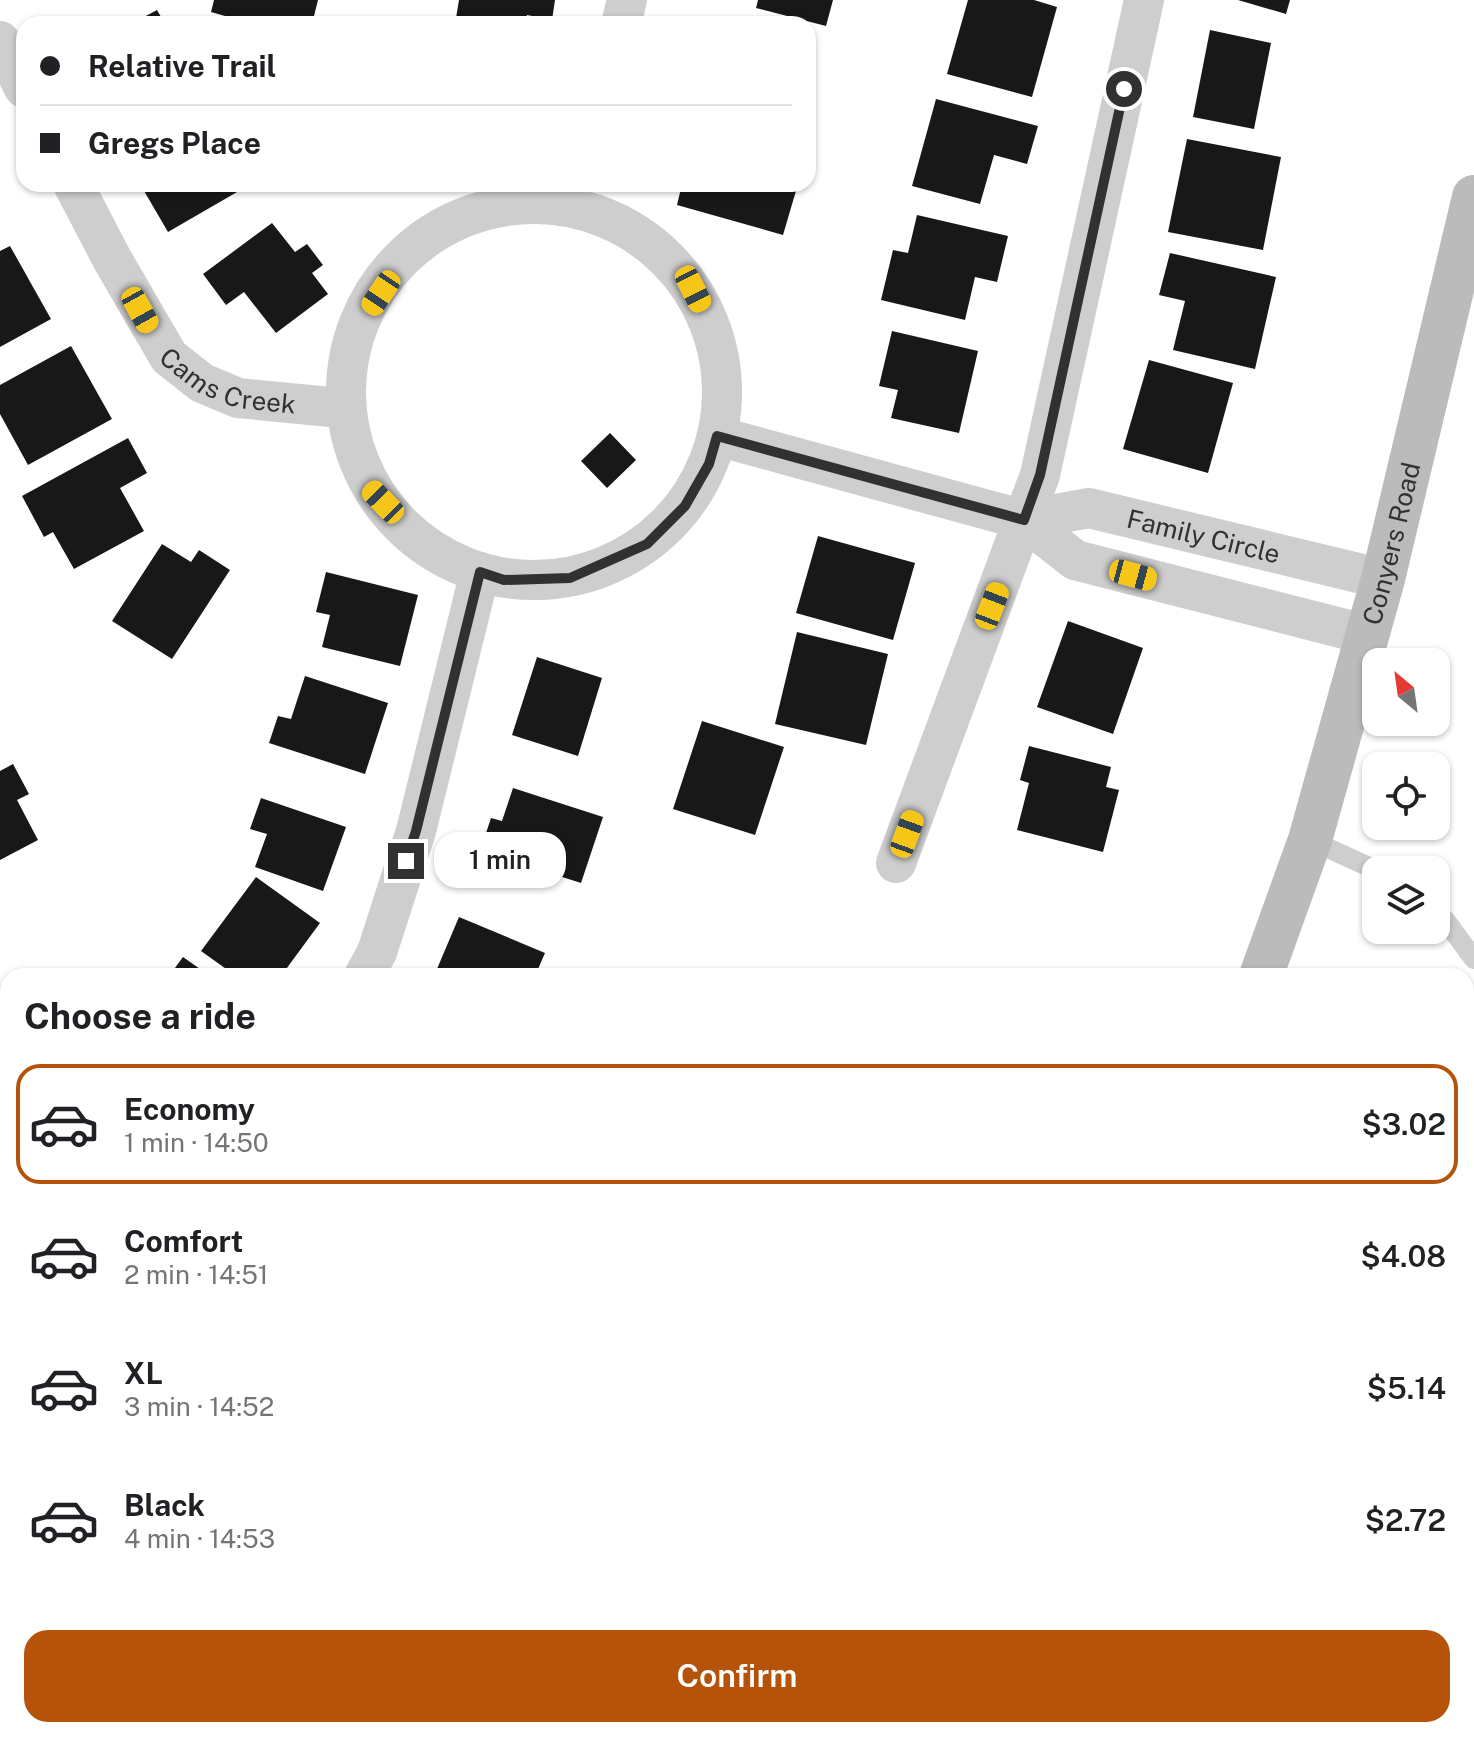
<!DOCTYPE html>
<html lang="en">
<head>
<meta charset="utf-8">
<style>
	body { margin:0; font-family:"Public Sans",sans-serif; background:#f2f2f2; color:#202124; height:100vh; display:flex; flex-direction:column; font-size:30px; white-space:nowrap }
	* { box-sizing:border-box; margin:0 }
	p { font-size:26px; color:#757577 }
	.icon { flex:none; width:44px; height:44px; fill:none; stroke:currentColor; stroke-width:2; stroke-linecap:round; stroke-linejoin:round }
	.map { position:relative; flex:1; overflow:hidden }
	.drawer { position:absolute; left:0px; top:968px; width:1474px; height:770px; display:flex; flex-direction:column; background:#fff; border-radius:24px 24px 0 0; box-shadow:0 2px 6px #0004 }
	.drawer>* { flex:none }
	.guide { position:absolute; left:16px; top:16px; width:800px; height:176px; border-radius:24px; box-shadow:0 2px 6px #0004; display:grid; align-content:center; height:176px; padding:0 24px; background:#fff }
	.needle { width:52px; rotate:331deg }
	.buttons { position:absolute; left:1362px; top:648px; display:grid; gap:16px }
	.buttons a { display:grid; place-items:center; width:88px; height:88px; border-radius:16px; background:#fff; box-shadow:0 2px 6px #0004; font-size:40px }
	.end { position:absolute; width:36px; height:36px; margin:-18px; border:10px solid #313131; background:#fff; box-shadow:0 0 0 4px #fff }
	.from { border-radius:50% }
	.bubble { position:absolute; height:56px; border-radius:24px; background:#fff; box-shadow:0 2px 6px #0004; font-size:26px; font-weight:600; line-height:56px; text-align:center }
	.car { position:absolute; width:24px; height:48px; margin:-24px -12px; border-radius:10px; box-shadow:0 0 6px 2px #0007; background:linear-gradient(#f5c518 24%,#345 0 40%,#f5c518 0 76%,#345 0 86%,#f5c518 0) }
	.guide b { display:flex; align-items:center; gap:28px; height:76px; font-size:30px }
	.guide b+b { border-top:2px solid #e0e0e0 }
	.guide i { width:20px; height:20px; background:#202124 }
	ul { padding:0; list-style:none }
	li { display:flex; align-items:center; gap:24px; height:120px; margin:0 16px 12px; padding:0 8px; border:4px solid transparent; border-radius:24px }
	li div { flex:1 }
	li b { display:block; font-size:30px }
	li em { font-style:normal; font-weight:600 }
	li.selected { border-color:#b45309 }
	li>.icon { width:72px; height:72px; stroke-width:1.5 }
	h2 { padding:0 24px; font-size:36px; line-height:96px }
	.action { display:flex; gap:16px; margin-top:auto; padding:16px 24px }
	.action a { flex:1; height:92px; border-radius:24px; background:#b45309; color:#fff; font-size:32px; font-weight:600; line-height:92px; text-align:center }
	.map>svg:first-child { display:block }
</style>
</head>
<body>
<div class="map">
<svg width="1474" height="1737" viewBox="0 0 1474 1737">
	<rect width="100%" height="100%" fill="#fff"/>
	<g fill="#181818">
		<path d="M 214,0 L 318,0 L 312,24 L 253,24 L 211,12 Z"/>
		<path d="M 459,0 L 555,0 L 552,20 L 527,15 L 525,24 L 455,24 Z"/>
		<path d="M 758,0 L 833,0 L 826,26 L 756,8 Z"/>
		<path d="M 968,0 L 1034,0 L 1057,7 L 1032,97 L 947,74 Z"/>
		<path d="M 1238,0 L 1290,0 L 1286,14 Z"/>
		<path d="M 157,10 L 165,24 L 131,24 Z"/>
		<path d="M 1210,30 L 1271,43 L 1254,129 L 1193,117 Z"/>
		<path d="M 936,99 L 1038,126 L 1027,164 L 994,155 L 980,204 L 912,186 Z"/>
		<path d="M 1187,139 L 1281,157 L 1263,250 L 1168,232 Z"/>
		<path d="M 140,184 L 242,184 L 244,188 L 168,232 Z"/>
		<path d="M 682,184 L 798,184 L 783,235 L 677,205 Z"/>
		<path d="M 917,215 L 1008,236 L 997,282 L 975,277 L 965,320 L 881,300 L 893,250 L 908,253 Z"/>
		<path d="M 272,223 L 295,252 L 307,244 L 323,265 L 312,273 L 328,294 L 276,333 L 244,292 L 226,305 L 203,274 Z"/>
		<path d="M 10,246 L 51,319 L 0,347 L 0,251 Z"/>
		<path d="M 1170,253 L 1276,277 L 1255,369 L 1173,350 L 1185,301 L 1159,295 Z"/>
		<path d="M 892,331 L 978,351 L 959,433 L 891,418 L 898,390 L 879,386 Z"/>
		<path d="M 71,346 L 112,419 L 28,465 L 0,414 L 0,385 Z"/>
		<path d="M 1149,360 L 1233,383 L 1208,473 L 1123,449 Z"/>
		<path d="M 610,433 L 636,460 L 607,488 L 581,461 Z"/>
		<path d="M 128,438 L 147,473 L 120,488 L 144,531 L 74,569 L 53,532 L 44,537 L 22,496 Z"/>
		<path d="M 818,536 L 915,563 L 893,640 L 796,613 Z"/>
		<path d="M 162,544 L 191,562 L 199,550 L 230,570 L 172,659 L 112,621 Z"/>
		<path d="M 326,572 L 418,595 L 400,666 L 322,647 L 330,615 L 316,612 Z"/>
		<path d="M 1068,621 L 1143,648 L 1113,734 L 1037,707 Z"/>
		<path d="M 797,632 L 888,654 L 866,745 L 775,724 Z"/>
		<path d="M 537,657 L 602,678 L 578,756 L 512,735 Z"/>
		<path d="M 305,676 L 388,703 L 365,774 L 269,743 L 278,716 L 291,719 Z"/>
		<path d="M 702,721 L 784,747 L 755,835 L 673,809 Z"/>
		<path d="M 1029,746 L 1111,767 L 1106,787 L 1119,790 L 1103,852 L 1017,830 L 1029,783 L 1020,780 Z"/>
		<path d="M 13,764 L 29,794 L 17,800 L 38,840 L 0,860 L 0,771 Z"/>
		<path d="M 513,788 L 603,817 L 581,883 L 480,851 L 491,818 L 502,821 Z"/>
		<path d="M 261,798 L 346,827 L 323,891 L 255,867 L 267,834 L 250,829 Z"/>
		<path d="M 256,877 L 320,923 L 281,976 L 236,976 L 201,951 Z"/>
		<path d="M 459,917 L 545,953 L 535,976 L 434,976 Z"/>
		<path d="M 183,957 L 210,976 L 169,976 Z"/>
		<path d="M 0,1407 L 8,1412 L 7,1496 L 0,1492 Z"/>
		<path d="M 1474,1418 L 1474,1472 L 1466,1465 L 1466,1426 Z"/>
		<path d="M 78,1730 L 151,1730 L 146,1737 L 87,1737 Z"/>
		<path d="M 406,1730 L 510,1730 L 505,1737 L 417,1737 Z"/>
	</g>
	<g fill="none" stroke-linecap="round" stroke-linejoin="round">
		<g stroke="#cecece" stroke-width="20">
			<path d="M 1310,840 L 1376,870"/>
			<path d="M 1436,914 L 1446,921 L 1474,959"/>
			<path d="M 1466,1120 L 1474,1112"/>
			<path d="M 1466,1298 L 1474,1289"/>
			<path d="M 1466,1539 L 1474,1546"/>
		</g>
		<g stroke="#cecece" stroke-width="40">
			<path d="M 621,24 L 627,0"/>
			<path d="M 0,41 L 24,88"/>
			<path id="s1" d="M 73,184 L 112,259 L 169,357 L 202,383 L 238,398 L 341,408"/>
			<circle cx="534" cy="392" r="188"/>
			<path d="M 717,436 L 1024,520 L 1075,560 L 1368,635"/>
			<path id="s2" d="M 1024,520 L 1089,508 L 1383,579"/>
			<path d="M 896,863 L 1040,475 L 1144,0"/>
			<path d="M 364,976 L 377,952 L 416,831 L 480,572"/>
			<path d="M 0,1110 L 8,1123"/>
			<path d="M 0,1656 L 8,1641"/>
		</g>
		<g stroke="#bbb" stroke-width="44">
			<path id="s3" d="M 1261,976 L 1310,840 L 1383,579 L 1474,197"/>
			<path d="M 901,1737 L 905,1730"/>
		</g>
	</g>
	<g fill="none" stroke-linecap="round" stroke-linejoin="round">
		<path stroke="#313131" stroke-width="10" d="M 406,861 L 416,831 L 480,572 L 504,580 L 570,578 L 647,544 L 685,506 L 709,464 L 717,436 L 1024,520 L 1040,475 L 1124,89"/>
	</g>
	<g text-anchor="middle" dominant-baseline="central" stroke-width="8" stroke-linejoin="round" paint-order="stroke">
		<g font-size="26" fill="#313131" stroke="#fff">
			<text stroke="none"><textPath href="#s1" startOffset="264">Cams Creek</textPath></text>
			<text stroke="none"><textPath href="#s2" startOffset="184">Family Circle</textPath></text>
			<text stroke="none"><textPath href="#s3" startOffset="452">Conyers Road</textPath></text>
		</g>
	</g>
</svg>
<div class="buttons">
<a><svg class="needle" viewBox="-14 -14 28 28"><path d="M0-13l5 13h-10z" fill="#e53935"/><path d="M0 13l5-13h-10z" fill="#757577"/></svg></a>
<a><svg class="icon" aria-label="locate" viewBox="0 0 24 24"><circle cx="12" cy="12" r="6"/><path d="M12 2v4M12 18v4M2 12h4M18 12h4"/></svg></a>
<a><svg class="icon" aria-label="layers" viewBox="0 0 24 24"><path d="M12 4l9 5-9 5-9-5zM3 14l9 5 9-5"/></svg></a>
</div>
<i class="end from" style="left:1124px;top:89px"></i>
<i class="end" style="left:406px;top:861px"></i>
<div class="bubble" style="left:434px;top:832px;width:132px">1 min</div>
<i class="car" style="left:693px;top:289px;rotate:153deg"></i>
<i class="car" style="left:381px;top:293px;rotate:214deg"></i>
<i class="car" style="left:140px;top:310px;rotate:151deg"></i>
<i class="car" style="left:383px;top:502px;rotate:316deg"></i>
<i class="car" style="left:1133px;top:575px;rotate:105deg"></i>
<i class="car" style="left:992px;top:606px;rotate:21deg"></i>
<i class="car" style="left:907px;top:834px;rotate:20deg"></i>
<div class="guide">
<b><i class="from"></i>Relative Trail</b>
<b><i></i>Gregs Place</b>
</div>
<section class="drawer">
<h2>Choose a ride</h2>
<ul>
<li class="selected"><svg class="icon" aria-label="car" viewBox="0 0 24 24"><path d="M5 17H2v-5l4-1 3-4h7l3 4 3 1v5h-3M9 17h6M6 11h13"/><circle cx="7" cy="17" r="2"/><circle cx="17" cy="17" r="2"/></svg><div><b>Economy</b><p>1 min · 14:50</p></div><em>$3.02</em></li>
<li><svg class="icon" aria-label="car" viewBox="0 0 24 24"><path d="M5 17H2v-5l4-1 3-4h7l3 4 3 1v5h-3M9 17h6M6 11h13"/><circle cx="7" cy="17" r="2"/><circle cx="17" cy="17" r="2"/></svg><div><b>Comfort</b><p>2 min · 14:51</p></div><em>$4.08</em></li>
<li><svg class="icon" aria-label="car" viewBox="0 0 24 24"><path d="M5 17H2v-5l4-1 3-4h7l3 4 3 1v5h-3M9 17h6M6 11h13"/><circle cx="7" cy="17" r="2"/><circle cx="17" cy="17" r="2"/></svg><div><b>XL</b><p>3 min · 14:52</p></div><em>$5.14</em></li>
<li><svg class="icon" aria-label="car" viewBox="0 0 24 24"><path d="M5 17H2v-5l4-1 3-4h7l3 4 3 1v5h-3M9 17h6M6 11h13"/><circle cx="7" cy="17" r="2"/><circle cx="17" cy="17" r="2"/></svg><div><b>Black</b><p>4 min · 14:53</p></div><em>$2.72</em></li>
</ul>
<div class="action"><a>Confirm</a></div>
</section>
</div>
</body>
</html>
